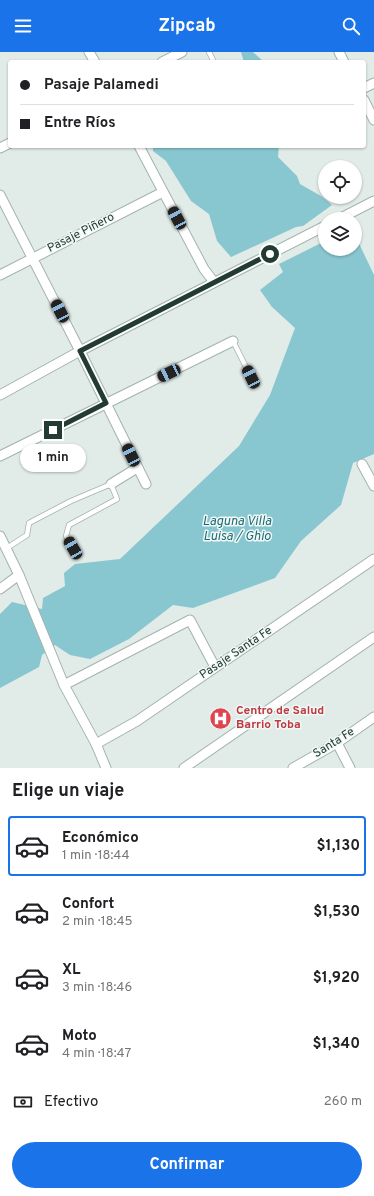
<!DOCTYPE html>
<html lang="es">
<head>
<meta charset="utf-8">
<style>
	body { margin:0; font-family:Overpass,sans-serif; background:#f6f6f6; color:#202124; height:100vh; display:flex; flex-direction:column; font-size:15px; white-space:nowrap }
	* { box-sizing:border-box; margin:0 }
	p { font-size:13px; color:#757577 }
	.icon { flex:none; width:22px; height:22px; fill:none; stroke:currentColor; stroke-width:2; stroke-linecap:round; stroke-linejoin:round }
	.map { position:relative; height:716px; overflow:hidden }
	.details { display:flex; flex-direction:column; background:#fff; flex:1 }
	.details>* { flex:none }
	.guide { position:absolute; left:8px; top:8px; width:358px; height:88px; border-radius:4px; box-shadow:0 1px 3px #0004; display:grid; align-content:center; height:88px; padding:0 12px; background:#fff }
	.controls { position:absolute; left:318px; top:108px; display:grid; gap:8px }
	.controls a { display:grid; place-items:center; width:44px; height:44px; border-radius:50%; background:#fff; box-shadow:0 1px 3px #0004; font-size:20px }
	.end { position:absolute; width:18px; height:18px; margin:-9px; border:5px solid #223c34; background:#fff; box-shadow:0 0 0 2px #fff }
	.from { border-radius:50% }
	.bubble { position:absolute; height:28px; border-radius:14px; background:#fff; box-shadow:0 1px 3px #0004; font-size:13px; font-weight:700; line-height:28px; text-align:center }
	.car { position:absolute; width:12px; height:24px; margin:-12px -6px; border-radius:5px; box-shadow:0 0 3px 1px #0007; background:linear-gradient(#222 24%,#8ab4d8 0 40%,#222 0 76%,#8ab4d8 0 86%,#222 0) }
	.guide b { display:flex; align-items:center; gap:14px; height:38px; font-size:15px }
	.guide b+b { border-top:1px solid #e0e0e0 }
	.guide i { width:10px; height:10px; background:#202124 }
	ul { padding:0; list-style:none }
	li { display:flex; align-items:center; gap:12px; height:60px; margin:0 8px 6px; padding:0 4px; border:2px solid transparent; border-radius:4px }
	li div { flex:1 }
	li b { display:block; font-size:15px }
	li em { font-style:normal; font-weight:700 }
	li.current { border-color:#1a73e8 }
	li>.icon { width:36px; height:36px; stroke-width:1.5 }
	h2 { padding:0 12px; font-size:18px; line-height:48px }
	.pay { display:flex; align-items:center; gap:10px; height:44px; padding:0 12px; font-size:15px }
	.pay p { margin-inline-start:auto }
	.button { display:flex; gap:8px; margin-top:auto; padding:8px 12px }
	.button a { flex:1; height:46px; border-radius:24px; background:#1a73e8; color:#fff; font-size:16px; font-weight:700; line-height:46px; text-align:center }
	header { display:flex; justify-content:space-between; align-items:center; height:52px; padding:0 12px; background:#1a73e8; color:#fff; font-size:18px; font-weight:700 }
	.map>svg:first-child { display:block }
</style>
</head>
<body>
<header><svg class="icon" aria-label="menu" viewBox="0 0 24 24"><path d="M4 6h16M4 12h16M4 18h16"/></svg>Zipcab<svg class="icon" aria-label="search" viewBox="0 0 24 24"><circle cx="10" cy="10" r="6"/><path d="M15 15l6 6"/></svg></header>
<div class="map">
<svg width="374" height="716" viewBox="0 0 374 716">
	<rect width="100%" height="100%" fill="#e1ebe7"/>
	<g fill="#89c7d0">
		<path d="M 241,0 L 253,0 L 264,10 L 244,10 Z"/>
		<path d="M 153,94 L 279,94 L 278,105 L 297,124 L 300,132 L 321,144 L 332,153 L 303,174 L 296,175 L 231,205 L 217,189 L 209,162 L 191,149 L 166,109 L 153,99 Z"/>
		<path d="M 355,183 L 374,223 L 374,402 L 353,411 L 341,453 L 301,489 L 275,526 L 193,556 L 173,553 L 129,587 L 90,607 L 70,603 L 55,593 L 42,603 L 39,615 L 0,636 L 0,562 L 12,550 L 42,557 L 43,546 L 65,534 L 64,521 L 75,512 L 120,507 L 239,394 L 270,343 L 295,276 L 272,255 L 260,238 L 283,220 L 279,212 L 325,189 L 325,197 L 355,197 Z"/>
	</g>
	<g fill="none" stroke-linecap="round" stroke-linejoin="round">
		<defs>
			<g id="lane">
				<path d="M 209,0 L 214,10"/>
				<path d="M 233,289 L 251,325"/>
				<path d="M 7,496 L 27,483 L 29,471 L 71,449 L 111,432 L 117,447 L 69,473 L 66,484 L 73,496"/>
			</g>
			<g id="street">
				<path d="M 89,0 L 95,10"/>
				<path d="M 339,0 L 344,10"/>
				<path d="M 162,10 L 182,0"/>
				<path d="M 364,36 L 374,31"/>
				<path d="M 364,48 L 374,68"/>
				<path d="M 139,94 L 204,217 L 214,230"/>
				<path d="M 0,96 L 10,91"/>
				<path d="M 0,143 L 80,299 L 146,432"/>
				<path d="M 339,167 L 374,149"/>
				<path d="M 0,223 L 163,140"/>
				<path d="M 0,343 L 80,299 L 325,174"/>
				<path d="M 0,404 L 233,289"/>
				<path d="M 362,412 L 374,434"/>
				<path d="M 111,432 L 137,416"/>
				<path d="M 0,484 L 19,523 L 64,633 L 96,692 L 106,716"/>
				<path d="M 0,537 L 19,523"/>
				<path d="M 64,633 L 190,568 L 215,615"/>
				<path d="M 337,691 L 350,716"/>
				<path d="M 96,692 L 137,669 L 374,507"/>
				<path d="M 184,716 L 374,585"/>
				<path d="M 293,716 L 337,691 L 374,665"/>
			</g>
		</defs>
		<use href="#lane" stroke="#a4b3ae" stroke-width="6"/>
		<use href="#street" stroke="#a4b3ae" stroke-width="11"/>
		<use href="#lane" stroke="#fff" stroke-width="4.5"/>
		<use href="#street" stroke="#fff" stroke-width="9"/>
	</g>
	<g fill="none" stroke-linecap="round" stroke-linejoin="round">
		<path stroke="#223c34" stroke-width="5" d="M 53,378 L 106,351 L 80,299 L 270,202"/>
	</g>
	<defs>
		<symbol id="hospital-disc" viewBox="-11 -11 22 22"><circle r="9.5" fill="#e0444e" stroke="#f1f8f5"/><path d="M-5-5h3v3.5h4V-5h3V5h-3V1.5h-4V5h-3Z" fill="#fff"/></symbol>
	</defs>
	<g fill-rule="evenodd">
		<use href="#hospital-disc" x="208" y="654" width="25" height="25"/>
	</g>
	<g text-anchor="middle" dominant-baseline="central" stroke-width="3" stroke-linejoin="round" paint-order="stroke">
		<g font-size="12" fill="#223c34" stroke="#f1f8f5">
			<text transform="translate(81 181) rotate(-27)">Pasaje Piñero</text>
			<text transform="translate(236 601) rotate(-34)">Pasaje Santa Fe</text>
			<text transform="translate(334 691) rotate(-32)">Santa Fe</text>
		</g>
		<g font-size="12" font-weight="bold" fill="#be3a42" stroke="#f1f8f5" text-anchor="start">
			<text x="236" y="659">Centro de Salud<tspan x="236" dy="14">Barrio Toba</tspan></text>
		</g>
		<g font-size="13" font-style="italic" fill="#1d6a77" stroke="#f1f8f5">
			<text x="237" y="470">Laguna Villa<tspan x="237" dy="15">Luisa / Ghio</tspan></text>
		</g>
	</g>
</svg>
<div class="controls">
<a><svg class="icon" aria-label="locate" viewBox="0 0 24 24"><circle cx="12" cy="12" r="6"/><path d="M12 2v4M12 18v4M2 12h4M18 12h4"/></svg></a>
<a><svg class="icon" aria-label="layers" viewBox="0 0 24 24"><path d="M12 4l9 5-9 5-9-5zM3 14l9 5 9-5"/></svg></a>
</div>
<i class="end from" style="left:270px;top:202px"></i>
<i class="end" style="left:53px;top:378px"></i>
<div class="bubble" style="left:20px;top:392px;width:66px">1 min</div>
<i class="car" style="left:177px;top:166px;rotate:332deg"></i>
<i class="car" style="left:60px;top:259px;rotate:333deg"></i>
<i class="car" style="left:169px;top:321px;rotate:245deg"></i>
<i class="car" style="left:251px;top:325px;rotate:334deg"></i>
<i class="car" style="left:131px;top:403px;rotate:334deg"></i>
<i class="car" style="left:73px;top:496px;rotate:330deg"></i>
<div class="guide">
<b><i class="from"></i>Pasaje Palamedi</b>
<b><i></i>Entre Ríos</b>
</div>
</div>
<section class="details">
<h2>Elige un viaje</h2>
<ul>
<li class="current"><svg class="icon" aria-label="car" viewBox="0 0 24 24"><path d="M5 17H2v-5l4-1 3-4h7l3 4 3 1v5h-3M9 17h6M6 11h13"/><circle cx="7" cy="17" r="2"/><circle cx="17" cy="17" r="2"/></svg><div><b>Económico</b><p>1 min · 18:44</p></div><em>$1,130</em></li>
<li><svg class="icon" aria-label="car" viewBox="0 0 24 24"><path d="M5 17H2v-5l4-1 3-4h7l3 4 3 1v5h-3M9 17h6M6 11h13"/><circle cx="7" cy="17" r="2"/><circle cx="17" cy="17" r="2"/></svg><div><b>Confort</b><p>2 min · 18:45</p></div><em>$1,530</em></li>
<li><svg class="icon" aria-label="car" viewBox="0 0 24 24"><path d="M5 17H2v-5l4-1 3-4h7l3 4 3 1v5h-3M9 17h6M6 11h13"/><circle cx="7" cy="17" r="2"/><circle cx="17" cy="17" r="2"/></svg><div><b>XL</b><p>3 min · 18:46</p></div><em>$1,920</em></li>
<li><svg class="icon" aria-label="car" viewBox="0 0 24 24"><path d="M5 17H2v-5l4-1 3-4h7l3 4 3 1v5h-3M9 17h6M6 11h13"/><circle cx="7" cy="17" r="2"/><circle cx="17" cy="17" r="2"/></svg><div><b>Moto</b><p>4 min · 18:47</p></div><em>$1,340</em></li>
</ul>
<div class="pay"><svg class="icon" aria-label="cash" viewBox="0 0 24 24"><path d="M3 7h18v10H3z"/><circle cx="12" cy="12" r="2"/></svg>Efectivo<p>260 m</p></div>
<div class="button"><a>Confirmar</a></div>
</section>
</body>
</html>
